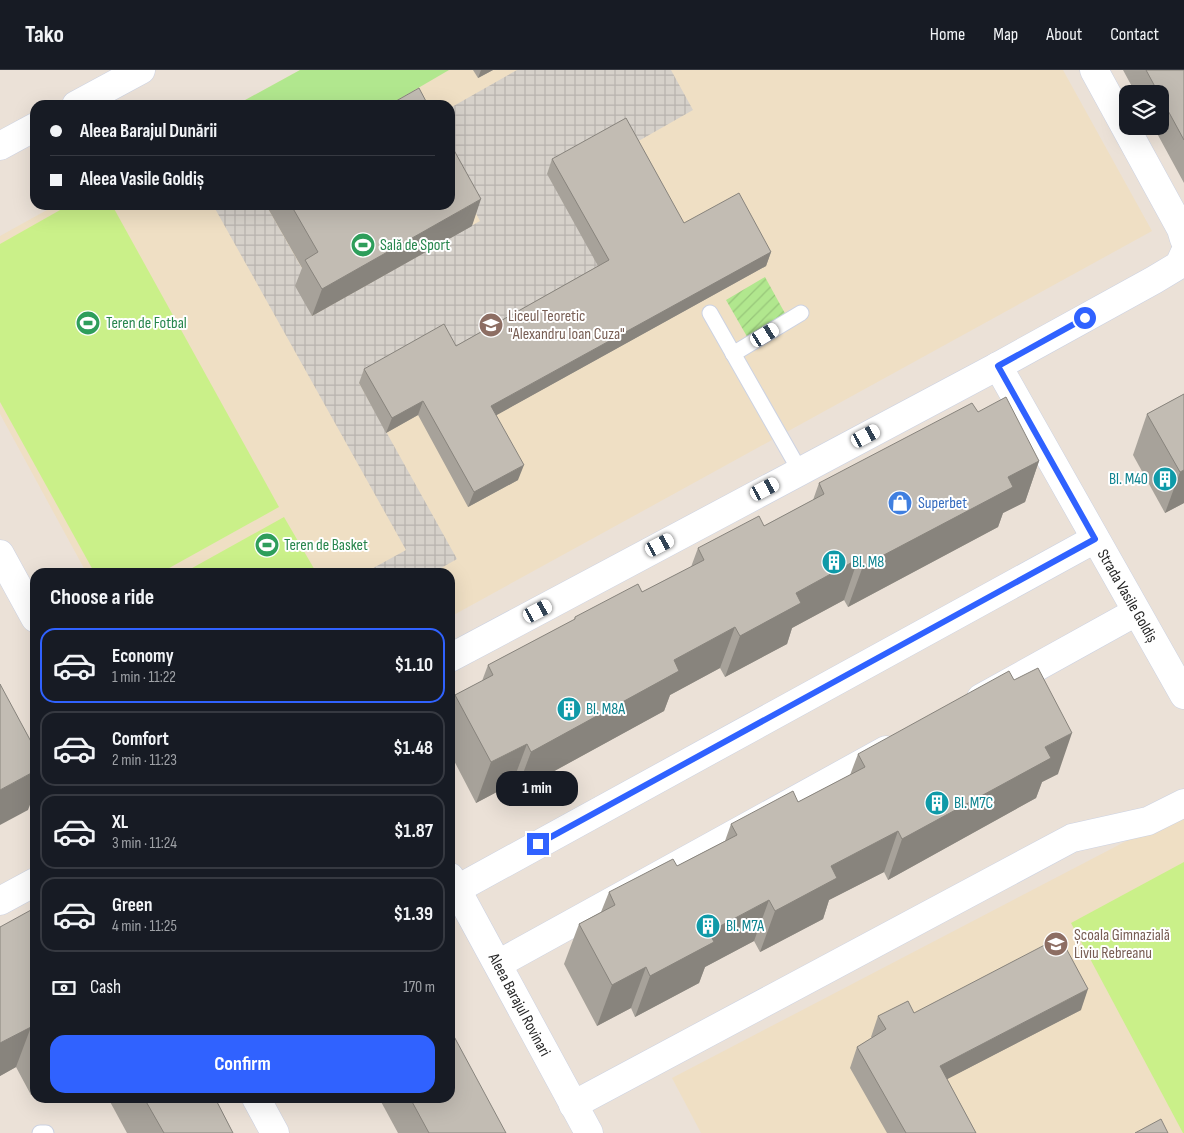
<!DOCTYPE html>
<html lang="en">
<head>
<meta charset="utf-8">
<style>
	body { margin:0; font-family:"Sofia Sans Condensed",sans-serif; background:#20242c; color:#f1f3f6; height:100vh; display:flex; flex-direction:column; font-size:19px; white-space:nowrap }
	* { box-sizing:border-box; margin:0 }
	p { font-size:16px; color:#9ea1a6 }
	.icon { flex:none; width:28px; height:28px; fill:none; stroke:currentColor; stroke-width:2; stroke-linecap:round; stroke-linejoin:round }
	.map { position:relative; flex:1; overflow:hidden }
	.details { position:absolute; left:30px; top:498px; width:425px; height:535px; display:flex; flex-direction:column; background:#171b24; border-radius:15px; box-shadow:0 5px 20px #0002 }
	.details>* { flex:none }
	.top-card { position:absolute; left:30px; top:30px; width:425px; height:110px; border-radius:15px; box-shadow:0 5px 20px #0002; display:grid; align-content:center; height:110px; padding:0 20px; background:#171b24 }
	.tools { position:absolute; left:1119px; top:15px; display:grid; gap:10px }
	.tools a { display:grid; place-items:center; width:50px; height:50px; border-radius:10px; background:#171b24; box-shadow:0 5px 20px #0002; font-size:25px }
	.end { position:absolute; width:22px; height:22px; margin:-11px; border:6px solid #3062ff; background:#fff; box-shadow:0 0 0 2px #fff }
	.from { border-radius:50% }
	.bubble { position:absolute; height:35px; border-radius:15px; background:#171b24; box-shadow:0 5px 20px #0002; font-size:16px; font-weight:700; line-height:35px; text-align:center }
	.car { position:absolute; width:15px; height:30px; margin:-15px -8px; border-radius:6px; box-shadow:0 0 4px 1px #0007; background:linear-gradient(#fff 24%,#345 0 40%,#fff 0 76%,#345 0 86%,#fff 0) }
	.top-card b { display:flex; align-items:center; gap:18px; height:48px; font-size:19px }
	.top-card b+b { border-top:1px solid #363941 }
	.top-card i { width:12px; height:12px; background:#f1f3f6 }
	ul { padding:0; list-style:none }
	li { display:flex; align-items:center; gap:15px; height:75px; margin:0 10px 8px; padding:0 10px; border:2px solid #363941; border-radius:15px }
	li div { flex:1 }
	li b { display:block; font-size:19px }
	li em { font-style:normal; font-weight:700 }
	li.active { border-color:#3062ff }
	li>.icon { width:45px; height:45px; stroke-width:1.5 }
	h2 { padding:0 20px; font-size:22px; line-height:60px }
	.pay { display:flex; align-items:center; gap:12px; height:55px; padding:0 20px; font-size:19px }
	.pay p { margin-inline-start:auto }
	.button { display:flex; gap:10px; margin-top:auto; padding:10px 20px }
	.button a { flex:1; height:58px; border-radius:15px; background:#3062ff; color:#fff; font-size:20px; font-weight:700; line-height:58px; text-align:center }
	header { display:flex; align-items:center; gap:30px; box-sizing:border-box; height:70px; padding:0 25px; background:#171b24; border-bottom:1px solid #363941 }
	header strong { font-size:24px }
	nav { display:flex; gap:28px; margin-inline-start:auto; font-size:18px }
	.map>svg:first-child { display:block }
</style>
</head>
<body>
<header>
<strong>Tako</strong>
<nav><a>Home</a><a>Map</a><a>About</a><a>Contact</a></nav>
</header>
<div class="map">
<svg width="1184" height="1063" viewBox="0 0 1184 1063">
	<defs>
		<pattern id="garden-furrows" width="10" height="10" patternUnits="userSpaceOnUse" patternTransform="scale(1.25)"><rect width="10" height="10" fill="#b1e78e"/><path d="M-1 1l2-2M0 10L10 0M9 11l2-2" fill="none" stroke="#98c67a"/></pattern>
		<pattern id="plaza-grid" width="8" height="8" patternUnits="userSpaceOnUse" patternTransform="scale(1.25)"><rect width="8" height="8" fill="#d6d1ca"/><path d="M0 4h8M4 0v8" fill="none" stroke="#b8b3ae"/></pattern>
	</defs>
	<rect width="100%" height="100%" fill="#ebe1d7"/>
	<g fill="#efdfc4">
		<path d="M 300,0 L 1063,0 L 1152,161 L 450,547 L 450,502 L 86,502 L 0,344 L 0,166 L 56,135 L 450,135 L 450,35 L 236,35 Z"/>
		<path d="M 1184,741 L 1184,1063 L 701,1063 L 672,1008 Z"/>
	</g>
	<path fill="#b1e78e" d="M 300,0 L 449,0 L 389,35 L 236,35 Z"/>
	<path fill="url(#garden-furrows)" d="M 765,207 L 787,247 L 749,270 L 726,230 Z"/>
	<g fill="#caf089">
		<path d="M 69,135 L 112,135 L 279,437 L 162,502 L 94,502 L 0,332 L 0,174 Z"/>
		<path d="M 284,447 L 316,502 L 185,502 Z"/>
		<path d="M 1184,792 L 1184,1063 L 1183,1063 L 1071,853 Z"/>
	</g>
	<path fill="url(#plaza-grid)" d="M 517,0 L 671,0 L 693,40 L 628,77 L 598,196 L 451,291 L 359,313 L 457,489 L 434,502 L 366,502 L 406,480 L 213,135 L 266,135 L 308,209 L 312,246 L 480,151 L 468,128 L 450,117 L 450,38 Z"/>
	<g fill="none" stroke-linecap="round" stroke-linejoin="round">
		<defs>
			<g id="service">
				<path d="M 710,243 L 800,401"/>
				<path d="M 733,284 L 801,243"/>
				<path d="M 40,1063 L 46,1063"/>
			</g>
			<g id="minor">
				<path d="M 1094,0 L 1181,159 L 1184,169"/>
				<path d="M 76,35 L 141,0"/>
				<path d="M 0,76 L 35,57"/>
				<path d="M 998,296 L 1184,625"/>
				<path d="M 0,484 L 35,548"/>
				<path d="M 450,588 L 998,296 L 1154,210 L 1179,195 L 1184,184"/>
				<path d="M 981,628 L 1136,542"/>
				<path d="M 450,807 L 589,1063"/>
				<path d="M 450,823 L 1095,469"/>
				<path d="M 0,831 L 35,812"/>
				<path d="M 498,894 L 886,680"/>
				<path d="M 256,1028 L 275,1063"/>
				<path d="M 573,1035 L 1072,768 L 1148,751 L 1184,733"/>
			</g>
		</defs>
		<use href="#service" stroke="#ccd2e2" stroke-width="17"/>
		<use href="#minor" stroke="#ccd2e2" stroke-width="29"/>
		<use href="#service" stroke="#fff" stroke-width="15"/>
		<use href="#minor" stroke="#fff" stroke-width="28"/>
	</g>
	<g fill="#a7a29a">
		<path d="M 473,0 L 493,0 L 478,8 Z"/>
		<path d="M 1123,0 L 1184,0 L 1184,113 L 1153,56 L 1160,56 L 1160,24 L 1136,24 Z"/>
		<path d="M 552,89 L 684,153 L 771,182 L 766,196 L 496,345 L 518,410 L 468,437 L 418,345 L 386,363 L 359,313 L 364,299 L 456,276 L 598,196 L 547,104 Z"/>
		<path d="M 266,135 L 450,135 L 472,156 L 312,246 L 295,216 L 302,198 Z"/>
		<path d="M 1184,324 L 1184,433 L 1165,443 L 1133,385 L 1147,344 Z"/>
		<path d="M 978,342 L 1039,391 L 1025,432 L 1003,443 L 998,457 L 848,537 L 844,530 L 792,558 L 787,574 L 725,607 L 720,598 L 670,625 L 664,641 L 516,722 L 512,714 L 476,733 L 450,683 L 450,640 L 455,625 L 482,611 L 488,595 L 574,550 L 575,547 L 642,522 L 691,497 L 698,478 L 764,456 L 813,430 L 819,413 Z"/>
		<path d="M 858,684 L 1058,704 L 1042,712 L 1036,728 L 888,810 L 884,802 L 829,830 L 823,849 L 760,882 L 754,871 L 705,897 L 699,913 L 635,947 L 631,938 L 597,956 L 564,894 L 579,854 L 601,842 L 609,822 L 677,796 L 725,771 L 731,754 L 798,732 L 850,705 Z"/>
		<path d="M 35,848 L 35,1023 L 31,1025 L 16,997 L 0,1006 L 0,857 Z"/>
		<path d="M 1081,940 L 947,1009 L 976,1063 L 887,1063 L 850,998 L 857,977 L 872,968 L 871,967 L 878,946 L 914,943 Z"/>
		<path d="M 108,1028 L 215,1028 L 233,1063 L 127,1063 Z"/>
		<path d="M 379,1028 L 450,1028 L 506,1063 L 398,1063 Z"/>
	</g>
	<g fill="#88847d">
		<path d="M 481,0 L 493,0 L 478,8 Z"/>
		<path d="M 481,129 L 472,156 L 312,246 L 322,219 Z"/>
		<path d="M 771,182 L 766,196 L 486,351 L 491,336 Z"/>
		<path d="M 423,331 L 418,345 L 386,363 L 392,348 Z"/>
		<path d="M 1039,391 L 1025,432 L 1003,443 L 998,457 L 848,537 L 863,496 L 1008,407 Z"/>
		<path d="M 524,395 L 518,410 L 468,437 L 474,422 Z"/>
		<path d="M 1184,400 L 1184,433 L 1165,443 L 1180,402 Z"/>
		<path d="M 858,489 L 844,530 L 792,558 L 787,574 L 725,607 L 740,566 L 796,523 Z"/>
		<path d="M 735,557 L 720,598 L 670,625 L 664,641 L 516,722 L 531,682 L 674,590 Z"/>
		<path d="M 1072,663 L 1058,704 L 1042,712 L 1036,728 L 888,810 L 902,769 L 1045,677 Z"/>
		<path d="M 527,674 L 512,714 L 476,733 L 491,692 Z"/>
		<path d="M 35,701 L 35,722 L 28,740 L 0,755 L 0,720 Z"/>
		<path d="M 898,761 L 884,802 L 829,830 L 823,849 L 760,882 L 775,841 L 831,796 Z"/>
		<path d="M 769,830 L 754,871 L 705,897 L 699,913 L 635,947 L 650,906 L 709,862 Z"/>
		<path d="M 646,897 L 631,938 L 597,956 L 612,915 Z"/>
		<path d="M 1088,919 L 1081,940 L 932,1017 L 940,996 Z"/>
		<path d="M 31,957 L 16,997 L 0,1006 L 0,973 Z"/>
		<path d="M 35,1015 L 35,1023 L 31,1025 Z"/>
	</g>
	<g fill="#c2bcb3" stroke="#88847d">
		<path d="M 1146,0 L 1184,0 L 1184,70 L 1160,26 L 1160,24 L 1159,24 Z"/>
		<path d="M 419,18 L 428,35 L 389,35 Z"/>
		<path d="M 626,48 L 684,153 L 739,123 L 771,182 L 491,336 L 524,395 L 474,422 L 423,331 L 392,348 L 364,299 L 444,254 L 456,276 L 609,190 L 552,89 Z"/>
		<path d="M 450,73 L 481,129 L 322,219 L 305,190 L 318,182 L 291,135 L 450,135 Z"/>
		<path d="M 1184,324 L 1184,400 L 1180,402 L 1147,344 Z"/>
		<path d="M 1006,327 L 1039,391 L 1008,407 L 1013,417 L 863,496 L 858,489 L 796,523 L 801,533 L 740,566 L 735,557 L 674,590 L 679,601 L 531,682 L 527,674 L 491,692 L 455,625 L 493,605 L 488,595 L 575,549 L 575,547 L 638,514 L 642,522 L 704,490 L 698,478 L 759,446 L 764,456 L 824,424 L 819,413 L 972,333 L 978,342 Z"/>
		<path d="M 1038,598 L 1072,663 L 1045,677 L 1051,688 L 902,769 L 898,761 L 831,796 L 837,808 L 775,841 L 769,830 L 709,862 L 714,872 L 650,906 L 646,897 L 612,915 L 579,854 L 615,835 L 609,822 L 673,789 L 677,796 L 737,765 L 731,754 L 793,721 L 798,732 L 865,697 L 858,684 L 1009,601 L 1014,610 Z"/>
		<path d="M 0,614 L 35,679 L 35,701 L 0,720 Z"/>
		<path d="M 31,840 L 35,848 L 35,964 L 31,957 L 0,973 L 0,857 Z"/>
		<path d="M 1060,867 L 1088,919 L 940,996 L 976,1063 L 906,1063 L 857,977 L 886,959 L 878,946 L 908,931 L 914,943 Z"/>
		<path d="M 450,959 L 506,1063 L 429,1063 L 410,1028 L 450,1028 Z"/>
		<path d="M 144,1028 L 215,1028 L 233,1063 L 164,1063 Z"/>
		<path d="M 1161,1049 L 1168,1063 L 1135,1063 Z"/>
	</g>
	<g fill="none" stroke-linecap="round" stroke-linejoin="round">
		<path stroke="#3062ff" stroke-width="6" d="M 538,774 L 1095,469 L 998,296 L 1085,248"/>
	</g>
	<defs>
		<symbol id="stadium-disc" viewBox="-11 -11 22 22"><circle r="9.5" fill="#2e9e5b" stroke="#fff"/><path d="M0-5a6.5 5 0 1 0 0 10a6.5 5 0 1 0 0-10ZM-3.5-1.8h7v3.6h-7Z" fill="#fff"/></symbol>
		<symbol id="school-disc" viewBox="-11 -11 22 22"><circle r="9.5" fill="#8d6e63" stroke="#fff"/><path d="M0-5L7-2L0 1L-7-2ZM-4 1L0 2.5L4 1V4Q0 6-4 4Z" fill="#fff"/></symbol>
		<symbol id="building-disc" viewBox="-11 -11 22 22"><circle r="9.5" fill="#0f9aa8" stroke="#fff"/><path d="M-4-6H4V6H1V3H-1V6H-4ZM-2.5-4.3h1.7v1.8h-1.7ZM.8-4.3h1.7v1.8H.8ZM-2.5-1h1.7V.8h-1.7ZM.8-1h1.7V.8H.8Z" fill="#fff"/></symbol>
		<symbol id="shop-disc" viewBox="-11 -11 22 22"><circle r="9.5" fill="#3f7fe0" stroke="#fff"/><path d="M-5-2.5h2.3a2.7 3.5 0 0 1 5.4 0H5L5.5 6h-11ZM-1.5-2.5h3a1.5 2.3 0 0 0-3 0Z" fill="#fff"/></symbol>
	</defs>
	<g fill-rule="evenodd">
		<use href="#stadium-disc" x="349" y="161" width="28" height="28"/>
		<use href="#stadium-disc" x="74" y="239" width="28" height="28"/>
		<use href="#school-disc" x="477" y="241" width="28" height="28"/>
		<use href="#building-disc" x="1151" y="395" width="28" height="28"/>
		<use href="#shop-disc" x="886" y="419" width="28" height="28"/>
		<use href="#stadium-disc" x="253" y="461" width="28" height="28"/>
		<use href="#building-disc" x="820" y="478" width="28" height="28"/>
		<use href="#building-disc" x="555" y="625" width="28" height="28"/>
		<use href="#building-disc" x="923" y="719" width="28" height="28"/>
		<use href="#building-disc" x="694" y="842" width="28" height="28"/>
		<use href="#school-disc" x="1042" y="860" width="28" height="28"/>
	</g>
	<g text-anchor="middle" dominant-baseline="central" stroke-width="4" stroke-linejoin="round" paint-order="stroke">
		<g font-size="16" fill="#27864d" stroke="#fff" text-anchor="start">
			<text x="380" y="175">Sală de Sport</text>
			<text x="106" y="253">Teren de Fotbal</text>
			<text x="284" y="475">Teren de Basket</text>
		</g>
		<g font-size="16" fill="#785e54" stroke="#fff" text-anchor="start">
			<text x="508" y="246">Liceul Teoretic<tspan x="508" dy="18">"Alexandru Ioan Cuza"</tspan></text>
			<text x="1074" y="865">Școala Gimnazială<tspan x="1074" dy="18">Liviu Rebreanu</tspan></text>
		</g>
		<g font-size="16" fill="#0d838f" stroke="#fff" text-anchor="start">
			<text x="1148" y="409" text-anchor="end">Bl. M40</text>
			<text x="852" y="492">Bl. M8</text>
			<text x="586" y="639">Bl. M8A</text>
			<text x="954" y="733">Bl. M7C</text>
			<text x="726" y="856">Bl. M7A</text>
		</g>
		<g font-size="16" fill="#366cbe" stroke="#fff" text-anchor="start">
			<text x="918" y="433">Superbet</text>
		</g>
		<g font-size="16" fill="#272727" stroke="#fff">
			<text transform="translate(1127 526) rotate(60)">Strada Vasile Goldiș</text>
			<text transform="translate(519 935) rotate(62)">Aleea Barajul Rovinari</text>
		</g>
	</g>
</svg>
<div class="tools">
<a><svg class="icon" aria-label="layers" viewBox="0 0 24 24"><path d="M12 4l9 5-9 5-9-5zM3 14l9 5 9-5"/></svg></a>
</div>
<i class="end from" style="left:1085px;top:248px"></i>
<i class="end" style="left:538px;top:774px"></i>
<div class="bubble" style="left:496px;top:701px;width:82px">1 min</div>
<i class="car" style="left:765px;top:265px;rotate:59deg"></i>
<i class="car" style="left:866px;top:366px;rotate:62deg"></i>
<i class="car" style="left:765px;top:419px;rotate:62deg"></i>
<i class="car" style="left:660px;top:475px;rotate:62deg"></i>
<i class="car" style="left:538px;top:541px;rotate:62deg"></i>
<div class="top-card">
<b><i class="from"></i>Aleea Barajul Dunării</b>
<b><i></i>Aleea Vasile Goldiș</b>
</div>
<section class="details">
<h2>Choose a ride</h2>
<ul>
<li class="active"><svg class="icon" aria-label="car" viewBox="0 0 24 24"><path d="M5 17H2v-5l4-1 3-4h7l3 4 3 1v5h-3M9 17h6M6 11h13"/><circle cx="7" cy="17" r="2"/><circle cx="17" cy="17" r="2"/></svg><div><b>Economy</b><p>1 min · 11:22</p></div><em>$1.10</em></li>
<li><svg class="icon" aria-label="car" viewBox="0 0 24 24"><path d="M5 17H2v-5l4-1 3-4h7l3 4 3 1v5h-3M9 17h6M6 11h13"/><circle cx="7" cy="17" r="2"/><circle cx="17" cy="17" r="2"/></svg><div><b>Comfort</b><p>2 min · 11:23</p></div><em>$1.48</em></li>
<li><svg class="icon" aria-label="car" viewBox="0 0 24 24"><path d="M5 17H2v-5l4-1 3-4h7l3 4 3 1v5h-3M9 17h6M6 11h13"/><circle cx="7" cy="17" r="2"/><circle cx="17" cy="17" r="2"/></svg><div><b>XL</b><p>3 min · 11:24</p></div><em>$1.87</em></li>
<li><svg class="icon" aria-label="car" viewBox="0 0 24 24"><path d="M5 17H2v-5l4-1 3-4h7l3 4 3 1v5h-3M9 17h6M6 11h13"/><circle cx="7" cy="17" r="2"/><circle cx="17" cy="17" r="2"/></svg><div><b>Green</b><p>4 min · 11:25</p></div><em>$1.39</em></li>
</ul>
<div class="pay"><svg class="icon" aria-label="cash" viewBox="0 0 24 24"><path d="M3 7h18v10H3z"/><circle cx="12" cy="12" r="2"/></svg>Cash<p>170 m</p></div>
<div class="button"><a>Confirm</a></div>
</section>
</div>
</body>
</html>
